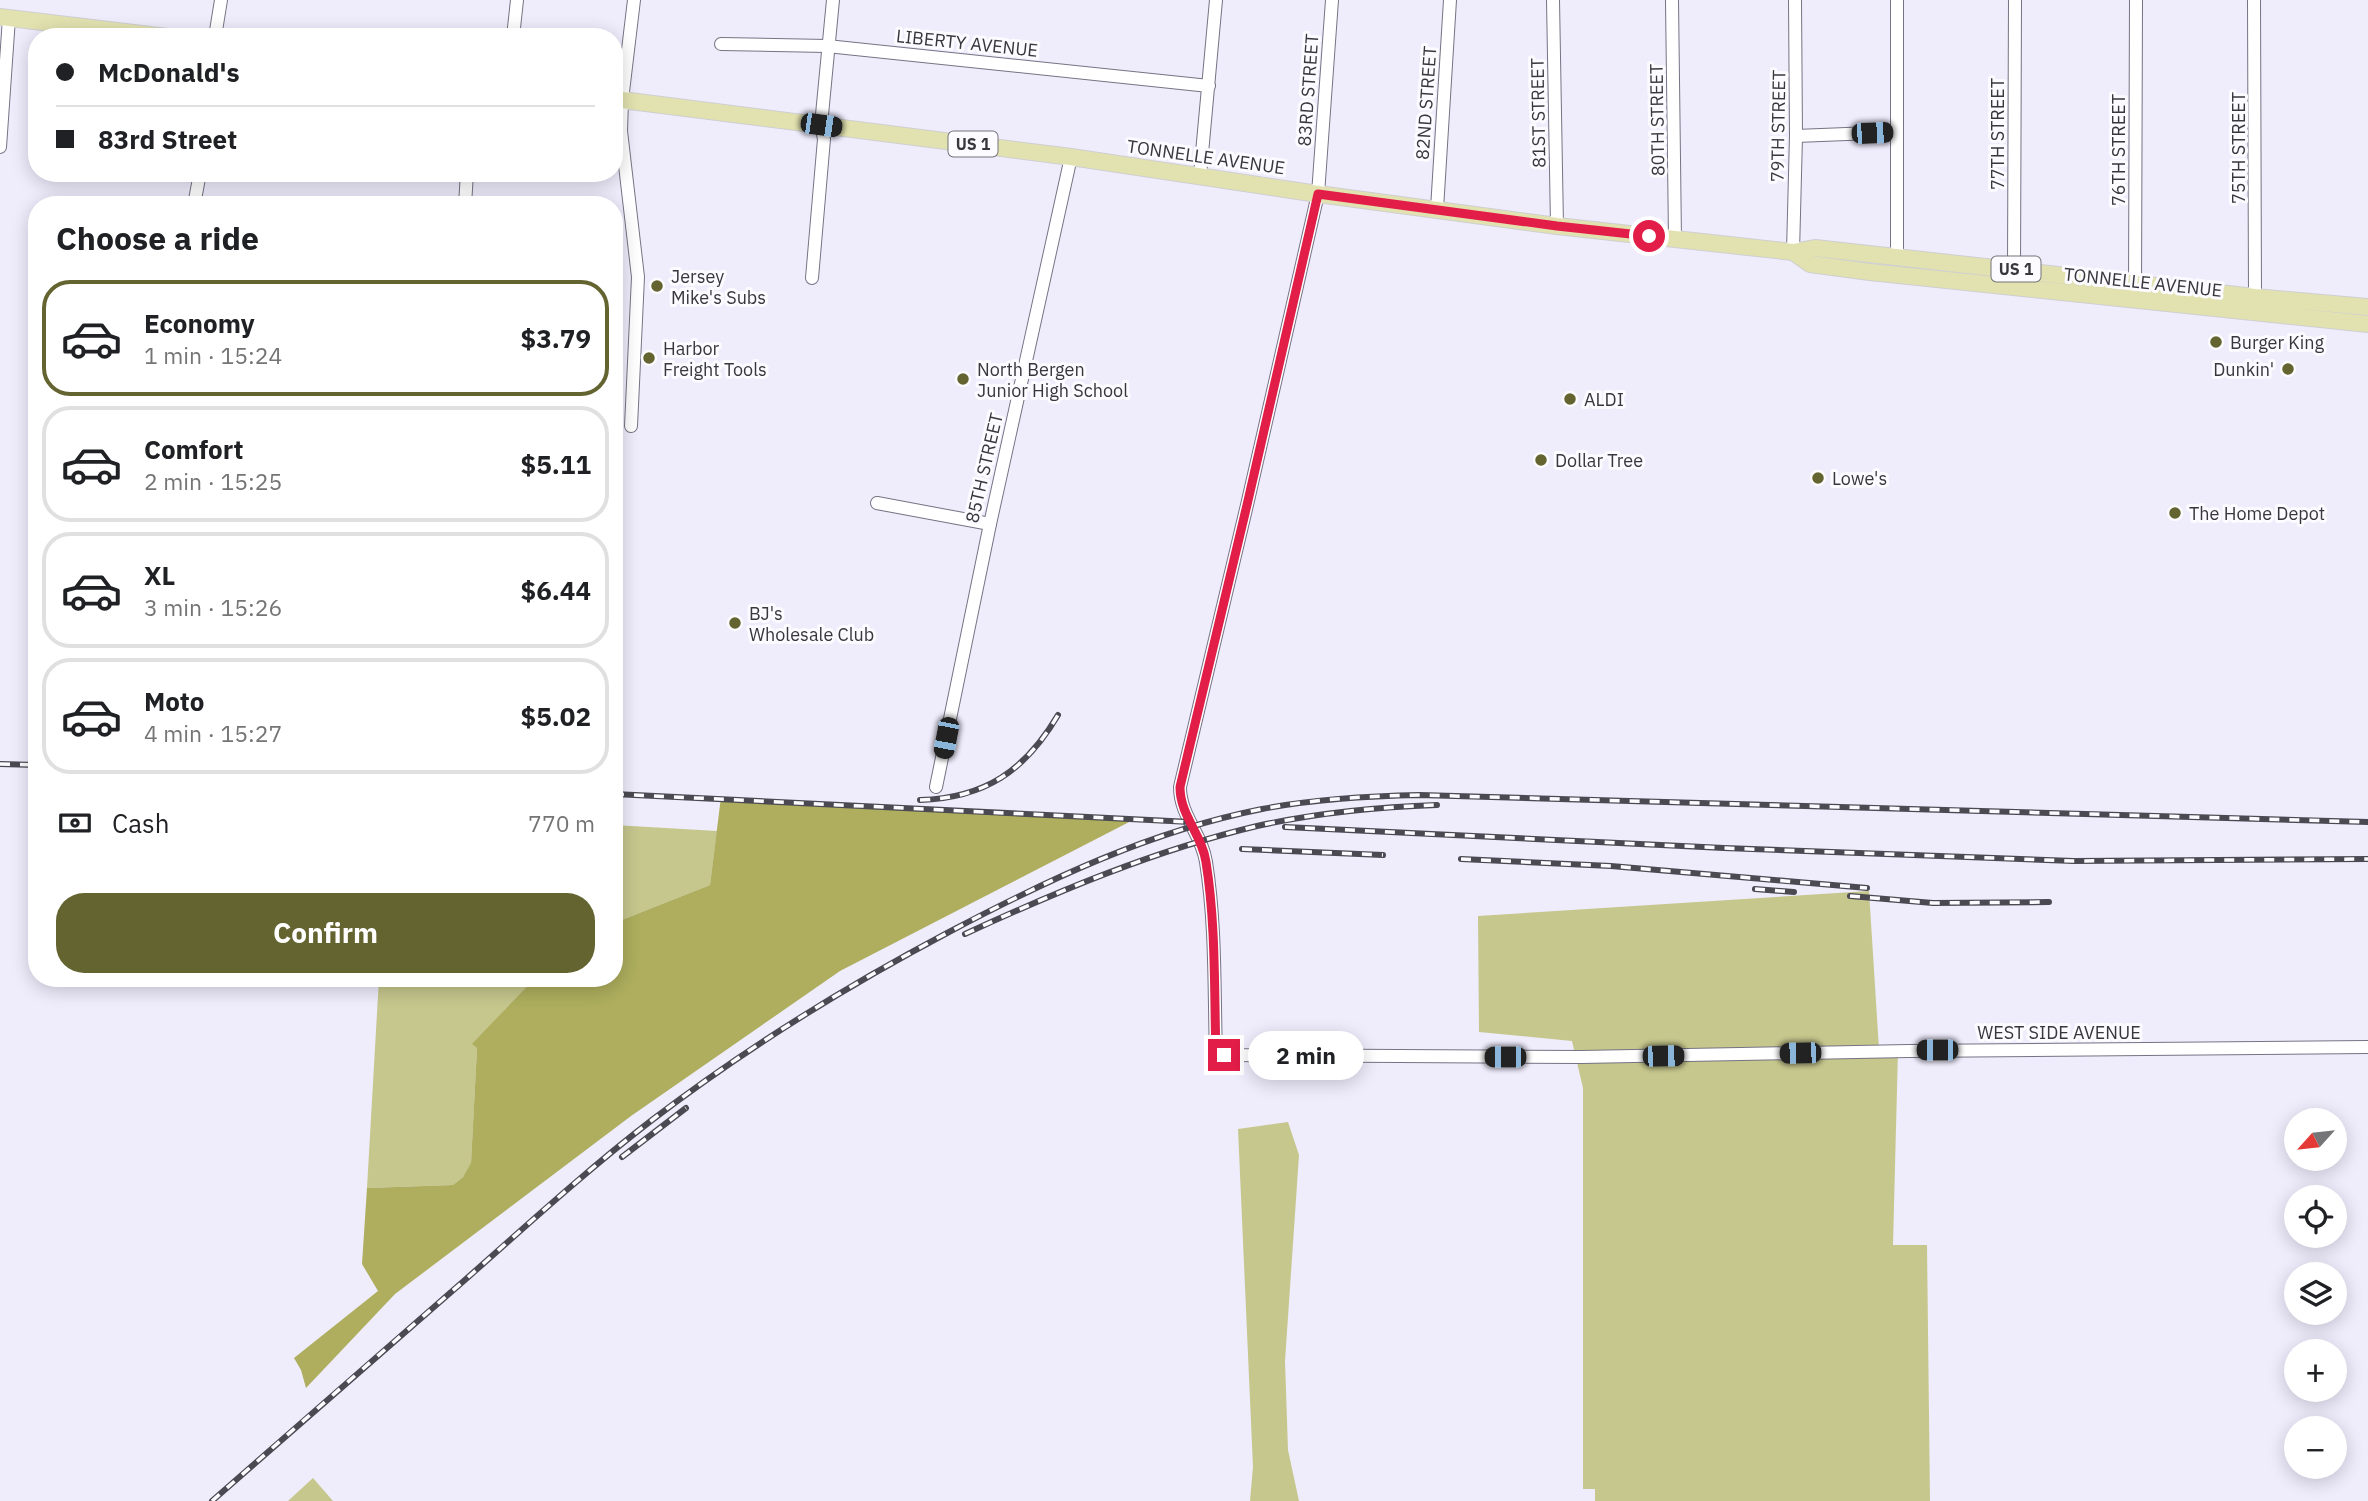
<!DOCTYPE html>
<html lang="en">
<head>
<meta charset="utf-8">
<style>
	body { margin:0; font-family:"IBM Plex Sans",sans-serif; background:#f6f6f6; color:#202124; height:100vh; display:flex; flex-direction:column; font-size:26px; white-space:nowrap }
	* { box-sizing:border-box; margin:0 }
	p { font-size:23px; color:#757577 }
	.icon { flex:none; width:38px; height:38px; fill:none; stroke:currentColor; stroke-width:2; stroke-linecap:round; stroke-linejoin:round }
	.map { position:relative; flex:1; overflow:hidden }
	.drawer { position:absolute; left:28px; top:196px; width:595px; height:791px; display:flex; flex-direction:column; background:#fff; border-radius:28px; box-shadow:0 4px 18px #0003 }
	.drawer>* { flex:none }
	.top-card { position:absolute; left:28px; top:28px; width:595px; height:154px; border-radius:28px; box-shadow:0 4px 18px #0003; display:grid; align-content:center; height:154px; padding:0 28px; background:#fff }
	.needle { width:46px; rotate:243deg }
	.fabs { position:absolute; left:2284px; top:1108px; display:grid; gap:14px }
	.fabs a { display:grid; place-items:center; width:63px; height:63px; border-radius:50%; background:#fff; box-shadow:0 4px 18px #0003; font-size:35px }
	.end { position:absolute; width:32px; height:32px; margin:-16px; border:9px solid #e11d48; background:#fff; box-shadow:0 0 0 4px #fff }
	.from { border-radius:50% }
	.bubble { position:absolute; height:49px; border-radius:24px; background:#fff; box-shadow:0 4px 18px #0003; font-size:23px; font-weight:700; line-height:49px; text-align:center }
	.car { position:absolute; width:21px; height:42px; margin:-21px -10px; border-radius:9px; box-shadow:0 0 5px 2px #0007; background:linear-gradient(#222 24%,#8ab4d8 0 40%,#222 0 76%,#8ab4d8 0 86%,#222 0) }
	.top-card b { display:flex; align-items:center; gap:24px; height:66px; font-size:26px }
	.top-card b+b { border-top:2px solid #e0e0e0 }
	.top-card i { width:18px; height:18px; background:#202124 }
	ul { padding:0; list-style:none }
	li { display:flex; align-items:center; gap:21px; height:116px; margin:0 14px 10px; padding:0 14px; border:4px solid #e0e0e0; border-radius:28px }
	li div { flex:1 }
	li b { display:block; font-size:26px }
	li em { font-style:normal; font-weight:700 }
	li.on { border-color:#646431 }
	li>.icon { width:63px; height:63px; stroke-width:1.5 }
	h2 { padding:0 28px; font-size:32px; line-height:84px }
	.pay { display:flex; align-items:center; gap:18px; height:77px; padding:0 28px; font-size:26px }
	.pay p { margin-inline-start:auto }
	.cta { display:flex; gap:14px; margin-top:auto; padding:14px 28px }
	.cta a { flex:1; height:80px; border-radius:28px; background:#646431; color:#fff; font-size:28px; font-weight:700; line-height:80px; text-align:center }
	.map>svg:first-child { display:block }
</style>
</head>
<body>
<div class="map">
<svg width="2368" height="1501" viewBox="0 0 2368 1501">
	<rect width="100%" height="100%" fill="#efecfc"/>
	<g fill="#c6c78d">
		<path d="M 614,825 L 717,831 L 710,885 L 614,923 Z"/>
		<path d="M 1869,891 L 1879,1049 L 1898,1050 L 1893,1245 L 1927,1245 L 1930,1501 L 1595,1501 L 1595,1489 L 1583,1489 L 1583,1088 L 1572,1041 L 1479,1032 L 1478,916 Z"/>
		<path d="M 379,978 L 535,978 L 473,1044 L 477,1048 L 471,1164 L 463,1177 L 453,1185 L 367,1188 Z"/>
		<path d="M 1288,1122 L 1299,1155 L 1285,1361 L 1288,1450 L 1299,1501 L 1250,1501 L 1253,1467 L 1238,1129 Z"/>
		<path d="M 313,1478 L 333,1501 L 288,1501 Z"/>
	</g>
	<path fill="#aeae5e" d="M 721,797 L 1135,819 L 840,971 L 631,1116 L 395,1294 L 306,1388 L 301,1370 L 294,1358 L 378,1291 L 362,1264 L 367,1188 L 453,1185 L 463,1177 L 471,1163 L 477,1048 L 472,1044 L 535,978 L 614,978 L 614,923 L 710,885 Z"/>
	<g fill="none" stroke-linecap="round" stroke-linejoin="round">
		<defs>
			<g id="minor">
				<path d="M 1332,0 L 1318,194 L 1247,505 L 1180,787 C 1180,816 1202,834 1206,862 C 1216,925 1214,990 1216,1055 L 1581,1057 L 1909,1051 L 2368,1047"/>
				<path d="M 1553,0 L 1557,226"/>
				<path d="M 1672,0 L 1675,239"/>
				<path d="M 1897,0 L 1897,256"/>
				<path d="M 2254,0 L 2255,297"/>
				<path d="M 215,37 L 221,0"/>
				<path d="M 513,37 L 517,0"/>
				<path d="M 721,44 L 827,46 L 1209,86"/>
				<path d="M 1796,136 L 1897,132"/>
				<path d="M 0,147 L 9,18"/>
				<path d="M 1200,175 L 1216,0"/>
				<path d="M 194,205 L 200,173"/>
				<path d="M 465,205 L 467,173"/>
				<path d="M 1437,209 L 1450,0"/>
				<path d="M 1793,252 L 1796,136 L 1795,0"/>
				<path d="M 2014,269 L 2015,0"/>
				<path d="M 812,278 L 824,139 L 821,125 L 833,0"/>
				<path d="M 2135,290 L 2136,0"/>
				<path d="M 631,426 L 638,277 L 621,131 L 622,100 L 634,0"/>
				<path d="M 877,503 L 990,524"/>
				<path d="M 936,787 L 990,524 L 1071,157"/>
			</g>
			<g id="major">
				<path d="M 0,17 L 167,37"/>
				<path d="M 614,99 L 1071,157 L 1318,194 L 1557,226 L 1793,252 L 1815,248 L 2255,297 L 2368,307"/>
				<path d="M 1793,252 L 1810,264 L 1870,272 L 2368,324"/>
			</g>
		</defs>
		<use href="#minor" stroke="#767384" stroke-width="14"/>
		<use href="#major" stroke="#cfcfd1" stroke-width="18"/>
		<use href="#minor" stroke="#fff" stroke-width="12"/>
		<use href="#major" stroke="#e2e2b0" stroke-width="16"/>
		<defs>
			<g id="rail">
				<path d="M 0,764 L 37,765"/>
				<path d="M 614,794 L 1191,822"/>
				<path d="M 920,800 C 985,798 1025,771 1058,715"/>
				<path d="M 1285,827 L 1724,848 L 2074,861 L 2368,859"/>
				<path d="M 1242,849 L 1383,855"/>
				<path d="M 1461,859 L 1611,866 L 1867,888"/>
				<path d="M 1755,889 L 1794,892"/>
				<path d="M 1850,896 L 1933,903 L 2049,902"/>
				<path d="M 965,934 C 1058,891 1156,850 1257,826 C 1316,813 1377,807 1437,805"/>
				<path d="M 622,1157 L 686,1108"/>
				<path d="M 212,1501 C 296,1427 381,1353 466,1279 C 527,1225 587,1170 652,1120 C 745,1049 845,987 949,932 C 1049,879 1151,831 1262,809 C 1314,799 1367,796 1420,795 L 2368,822"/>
			</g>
		</defs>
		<use href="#rail" stroke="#4b4a52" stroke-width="6"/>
		<use href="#rail" stroke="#fcfbff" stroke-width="3.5" stroke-dasharray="10" stroke-linecap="butt"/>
	</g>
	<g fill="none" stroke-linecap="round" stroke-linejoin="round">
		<path stroke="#e11d48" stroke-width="9" d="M 1224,1055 L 1216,1055 C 1214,990 1216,925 1206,862 C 1202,834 1180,816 1180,787 L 1247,505 L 1318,194 L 1557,226 L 1649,236"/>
	</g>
	<g fill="#646431" stroke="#fcfbff" stroke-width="2.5">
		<circle cx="657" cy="286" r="7"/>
		<circle cx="2216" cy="342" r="7"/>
		<circle cx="649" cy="358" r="7"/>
		<circle cx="2288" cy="369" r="7"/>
		<circle cx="963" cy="379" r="7"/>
		<circle cx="1570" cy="399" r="7"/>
		<circle cx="1541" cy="460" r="7"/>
		<circle cx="1818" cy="478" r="7"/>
		<circle cx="2175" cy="513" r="7"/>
		<circle cx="735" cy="623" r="7"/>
	</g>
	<g text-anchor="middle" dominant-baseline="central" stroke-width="6" stroke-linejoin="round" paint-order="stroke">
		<g fill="#fcfbff" stroke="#737278" stroke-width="2">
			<rect x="948.5" y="131.5" width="49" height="25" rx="5"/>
			<rect x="1991.5" y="256.5" width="49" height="25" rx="5"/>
		</g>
		<g font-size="16" font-weight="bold" fill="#38373e">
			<text x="973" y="144">US 1</text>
			<text x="2016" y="269">US 1</text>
		</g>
		<g font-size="18" fill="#38373e" stroke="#fcfbff">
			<text transform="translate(967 43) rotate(6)">LIBERTY AVENUE</text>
			<text transform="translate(1308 90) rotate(-86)">83RD STREET</text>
			<text transform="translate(1426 103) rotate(-86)">82ND STREET</text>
			<text transform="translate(1538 113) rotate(-91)">81ST STREET</text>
			<text transform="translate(1657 120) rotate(-91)">80TH STREET</text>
			<text transform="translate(1778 126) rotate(-89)">79TH STREET</text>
			<text transform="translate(1997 134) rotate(-90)">77TH STREET</text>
			<text transform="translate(2238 148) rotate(-90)">75TH STREET</text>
			<text transform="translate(2118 150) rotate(-90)">76TH STREET</text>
			<text transform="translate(1206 157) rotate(8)">TONNELLE AVENUE</text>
			<text transform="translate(2143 282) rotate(6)">TONNELLE AVENUE</text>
			<text transform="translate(984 468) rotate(-77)">85TH STREET</text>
			<text x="2059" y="1032">WEST SIDE AVENUE</text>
		</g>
		<g font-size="18" fill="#38373e" stroke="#fcfbff" text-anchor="start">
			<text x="671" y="276">Jersey<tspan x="671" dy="21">Mike's Subs</tspan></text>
			<text x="2230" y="342">Burger King</text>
			<text x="663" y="348">Harbor<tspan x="663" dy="21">Freight Tools</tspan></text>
			<text x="977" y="369">North Bergen<tspan x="977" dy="21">Junior High School</tspan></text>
			<text x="2274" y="369" text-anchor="end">Dunkin'</text>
			<text x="1584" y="399">ALDI</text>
			<text x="1555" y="460">Dollar Tree</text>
			<text x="1832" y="478">Lowe's</text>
			<text x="2189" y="513">The Home Depot</text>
			<text x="749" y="613">BJ's<tspan x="749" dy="21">Wholesale Club</tspan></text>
		</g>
	</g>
</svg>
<div class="fabs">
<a><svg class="needle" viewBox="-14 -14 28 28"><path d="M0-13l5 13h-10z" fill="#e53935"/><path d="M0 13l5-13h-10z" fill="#757577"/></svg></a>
<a><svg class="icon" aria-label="locate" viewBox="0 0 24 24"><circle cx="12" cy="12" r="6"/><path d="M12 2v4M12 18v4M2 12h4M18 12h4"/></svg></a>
<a><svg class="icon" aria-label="layers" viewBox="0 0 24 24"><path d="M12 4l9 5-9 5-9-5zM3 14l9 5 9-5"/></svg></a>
<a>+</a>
<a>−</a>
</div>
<i class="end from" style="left:1649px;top:236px"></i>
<i class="end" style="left:1224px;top:1055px"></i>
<div class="bubble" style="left:1248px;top:1031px;width:116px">2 min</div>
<i class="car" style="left:821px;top:125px;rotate:98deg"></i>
<i class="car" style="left:1872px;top:133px;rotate:88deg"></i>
<i class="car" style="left:946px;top:738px;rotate:191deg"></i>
<i class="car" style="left:1937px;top:1050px;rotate:270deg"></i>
<i class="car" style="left:1800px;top:1053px;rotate:269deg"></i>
<i class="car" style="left:1663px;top:1056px;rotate:89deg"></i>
<i class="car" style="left:1505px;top:1057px;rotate:270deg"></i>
<div class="top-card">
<b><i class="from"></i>McDonald's</b>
<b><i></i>83rd Street</b>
</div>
<section class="drawer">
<h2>Choose a ride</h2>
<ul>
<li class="on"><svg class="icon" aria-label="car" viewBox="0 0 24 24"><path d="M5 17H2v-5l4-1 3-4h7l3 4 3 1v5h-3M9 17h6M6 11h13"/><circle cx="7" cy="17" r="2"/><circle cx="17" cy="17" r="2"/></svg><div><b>Economy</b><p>1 min · 15:24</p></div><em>$3.79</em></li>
<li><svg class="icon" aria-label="car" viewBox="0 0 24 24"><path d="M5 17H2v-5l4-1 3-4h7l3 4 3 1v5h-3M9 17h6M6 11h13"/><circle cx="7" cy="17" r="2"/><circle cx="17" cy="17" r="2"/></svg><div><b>Comfort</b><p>2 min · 15:25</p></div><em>$5.11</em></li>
<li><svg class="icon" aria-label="car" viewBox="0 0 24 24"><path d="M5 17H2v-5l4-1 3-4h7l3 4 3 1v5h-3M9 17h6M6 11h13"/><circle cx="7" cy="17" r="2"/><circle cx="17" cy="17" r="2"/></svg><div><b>XL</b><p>3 min · 15:26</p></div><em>$6.44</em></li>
<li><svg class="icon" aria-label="car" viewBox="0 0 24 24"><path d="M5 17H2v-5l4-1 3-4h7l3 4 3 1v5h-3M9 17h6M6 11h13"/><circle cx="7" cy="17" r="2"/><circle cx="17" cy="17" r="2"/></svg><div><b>Moto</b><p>4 min · 15:27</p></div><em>$5.02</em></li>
</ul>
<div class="pay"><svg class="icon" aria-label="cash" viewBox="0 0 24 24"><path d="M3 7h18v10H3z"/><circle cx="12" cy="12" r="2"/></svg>Cash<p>770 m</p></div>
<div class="cta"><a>Confirm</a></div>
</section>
</div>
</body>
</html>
